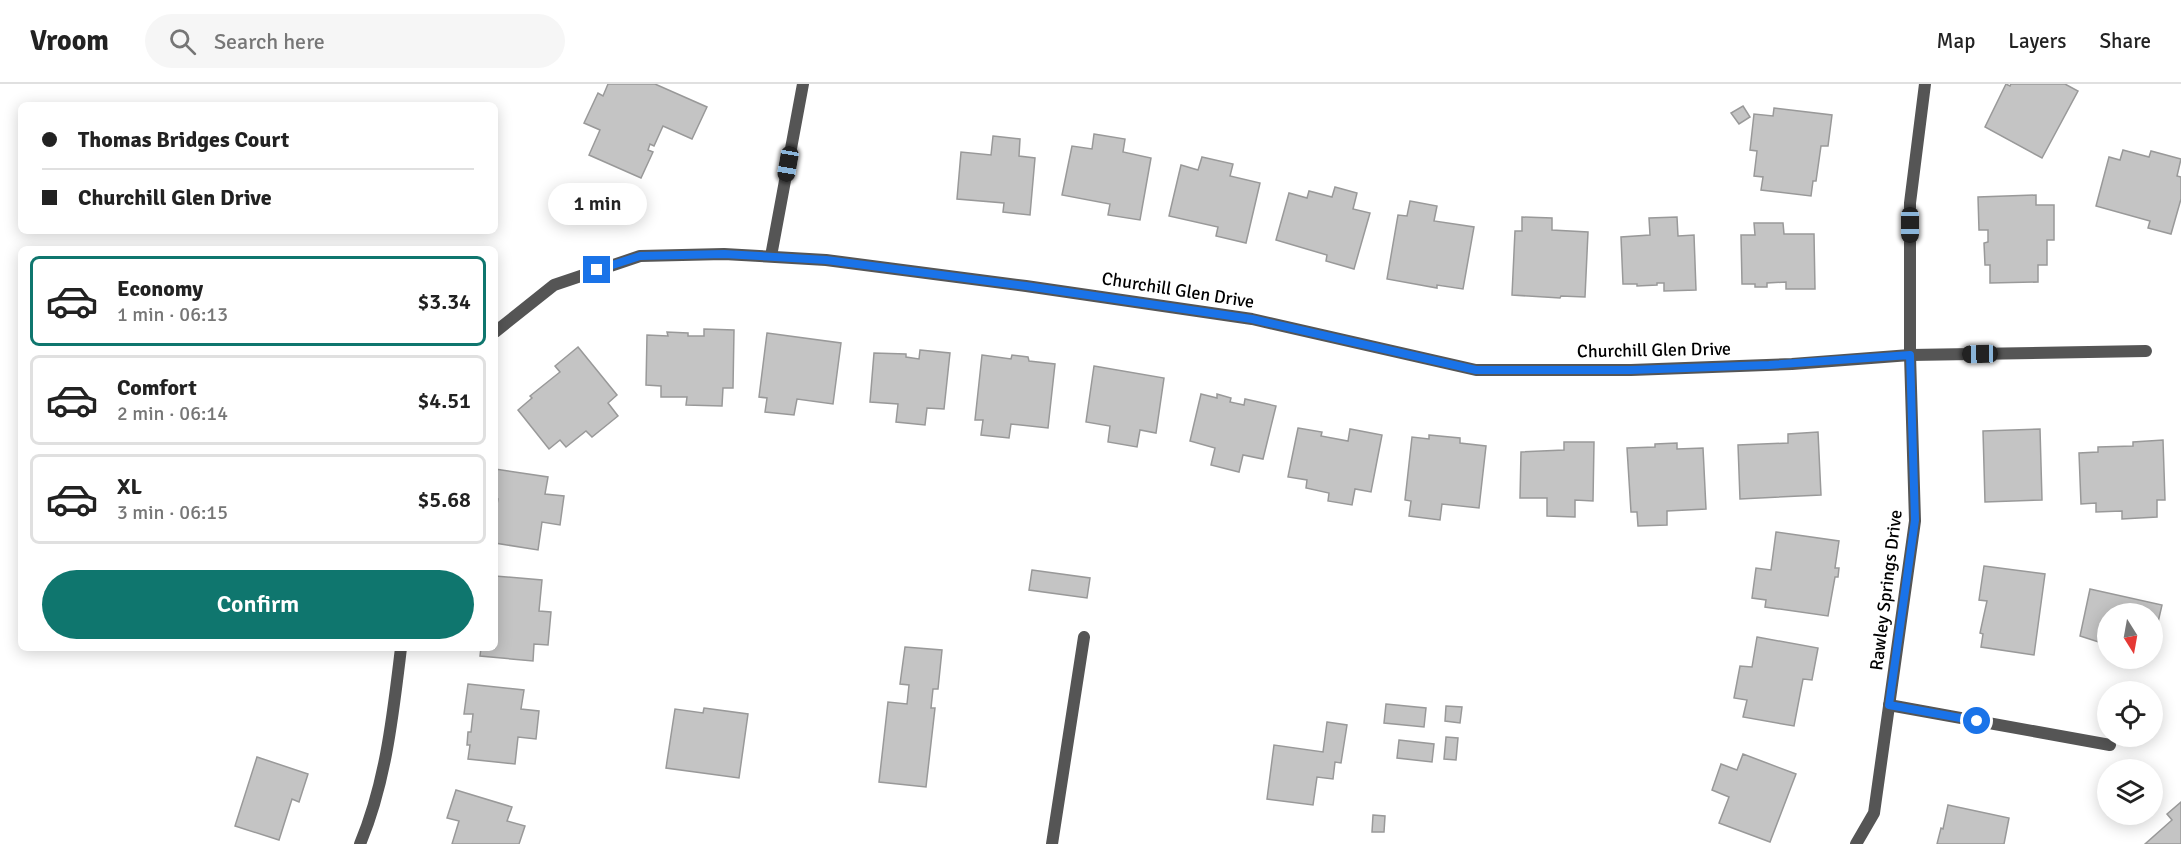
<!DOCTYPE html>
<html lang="en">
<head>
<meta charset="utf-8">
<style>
	body { margin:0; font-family:Signika,sans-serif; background:#f6f6f6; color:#222; height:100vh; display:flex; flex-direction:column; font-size:22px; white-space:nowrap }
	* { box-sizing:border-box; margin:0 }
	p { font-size:20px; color:#767676 }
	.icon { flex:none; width:33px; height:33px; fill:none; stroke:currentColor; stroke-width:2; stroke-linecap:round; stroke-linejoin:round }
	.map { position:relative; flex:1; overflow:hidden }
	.sheet { position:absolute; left:18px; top:162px; width:480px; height:405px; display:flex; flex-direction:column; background:#fff; border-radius:9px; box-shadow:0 3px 15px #0003 }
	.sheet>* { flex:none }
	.banner { position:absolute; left:18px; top:18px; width:480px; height:132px; border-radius:9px; box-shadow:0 3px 15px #0003; display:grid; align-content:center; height:132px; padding:0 24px; background:#fff }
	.needle { width:39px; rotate:169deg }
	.buttons { position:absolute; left:2097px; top:519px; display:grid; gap:12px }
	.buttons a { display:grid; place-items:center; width:66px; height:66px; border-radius:50%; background:#fff; box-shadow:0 3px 15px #0003; font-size:30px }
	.end { position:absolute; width:27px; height:27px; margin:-14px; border:8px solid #1a73e8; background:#fff; box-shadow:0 0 0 3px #fff }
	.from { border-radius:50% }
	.bubble { position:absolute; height:42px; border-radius:21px; background:#fff; box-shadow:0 3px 15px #0003; font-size:20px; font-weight:600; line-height:42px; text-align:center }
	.car { position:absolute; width:18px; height:36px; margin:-18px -9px; border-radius:8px; box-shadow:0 0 4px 2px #0007; background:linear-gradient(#222 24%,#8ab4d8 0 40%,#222 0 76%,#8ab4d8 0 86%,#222 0) }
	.banner b { display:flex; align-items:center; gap:21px; height:57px; font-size:22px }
	.banner b+b { border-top:2px solid #e0e0e0 }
	.banner i { width:15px; height:15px; background:#222 }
	ul { padding:10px 0 0; list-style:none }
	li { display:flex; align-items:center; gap:18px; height:90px; margin:0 12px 9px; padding:0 12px; border:3px solid #e0e0e0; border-radius:9px }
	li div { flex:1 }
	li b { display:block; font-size:22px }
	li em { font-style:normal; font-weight:600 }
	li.current { border-color:#0f766e }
	li>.icon { width:54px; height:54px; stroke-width:1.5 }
	.action { display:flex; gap:12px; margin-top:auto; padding:12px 24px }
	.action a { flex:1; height:69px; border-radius:36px; background:#0f766e; color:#fff; font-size:24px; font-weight:600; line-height:69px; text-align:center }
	header { display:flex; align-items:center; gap:36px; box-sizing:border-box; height:84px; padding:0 30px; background:#fff; border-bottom:2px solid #e0e0e0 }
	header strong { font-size:28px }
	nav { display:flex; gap:33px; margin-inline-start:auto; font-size:21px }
	.search { width:420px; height:54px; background:#f6f6f6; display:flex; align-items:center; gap:15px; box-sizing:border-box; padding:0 21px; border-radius:33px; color:#767676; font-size:22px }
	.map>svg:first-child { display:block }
</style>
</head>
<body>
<header>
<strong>Vroom</strong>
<div class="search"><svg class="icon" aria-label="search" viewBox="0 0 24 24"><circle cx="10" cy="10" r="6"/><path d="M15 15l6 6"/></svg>Search here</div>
<nav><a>Map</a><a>Layers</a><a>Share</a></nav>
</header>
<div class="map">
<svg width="2181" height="760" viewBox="0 0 2181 760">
	<rect width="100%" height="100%" fill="#fff"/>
	<g fill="#c4c4c4" stroke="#999" stroke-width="1.5">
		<path d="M 608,0 L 655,0 L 707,23 L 692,55 L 663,42 L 654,62 L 650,60 L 648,66 L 653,68 L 641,94 L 589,71 L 600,46 L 584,39 L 598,9 L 603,12 Z"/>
		<path d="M 2006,0 L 2010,2 L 2011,0 L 2065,0 L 2078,7 L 2042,74 L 1985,43 Z"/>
		<path d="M 1743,22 L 1750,33 L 1739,40 L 1731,29 Z"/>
		<path d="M 1774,24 L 1832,31 L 1828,62 L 1821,62 L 1816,97 L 1813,97 L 1811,112 L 1761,106 L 1763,93 L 1754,92 L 1757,67 L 1750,66 L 1754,30 L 1773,32 Z"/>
		<path d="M 1094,50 L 1125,55 L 1123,68 L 1151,74 L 1140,136 L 1108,131 L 1110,120 L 1062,111 L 1072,62 L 1092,65 Z"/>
		<path d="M 993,52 L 1020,55 L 1019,72 L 1035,74 L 1030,131 L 1003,128 L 1004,119 L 957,115 L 961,68 L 991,71 Z"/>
		<path d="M 2123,66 L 2149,73 L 2151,67 L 2181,75 L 2177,92 L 2181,93 L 2181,115 L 2171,150 L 2148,144 L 2150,137 L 2096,122 L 2109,73 L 2120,76 Z"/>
		<path d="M 1202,73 L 1233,80 L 1230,92 L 1260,99 L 1246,159 L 1216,152 L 1218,143 L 1169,132 L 1181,81 L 1198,86 Z"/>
		<path d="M 1335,103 L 1357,109 L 1353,125 L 1370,129 L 1354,185 L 1326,177 L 1327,171 L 1276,156 L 1289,109 L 1307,114 L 1309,107 L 1332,113 Z"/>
		<path d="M 2036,111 L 2036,121 L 2054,121 L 2054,156 L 2047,156 L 2047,181 L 2038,181 L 2038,198 L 1990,199 L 1990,181 L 1985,181 L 1984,159 L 1988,158 L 1988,146 L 1979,146 L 1978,113 Z"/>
		<path d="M 1410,117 L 1437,122 L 1434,137 L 1474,143 L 1463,205 L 1437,201 L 1437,204 L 1387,195 L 1398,131 L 1407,132 Z"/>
		<path d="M 1522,133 L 1552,134 L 1552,146 L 1588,148 L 1585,213 L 1561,212 L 1560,214 L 1512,211 L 1515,147 L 1522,147 Z"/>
		<path d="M 1677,133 L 1678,152 L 1694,151 L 1696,206 L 1664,207 L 1664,199 L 1657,199 L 1657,201 L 1637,202 L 1637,200 L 1623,200 L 1621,153 L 1650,151 L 1649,134 Z"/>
		<path d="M 1754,139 L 1783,139 L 1784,150 L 1814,150 L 1815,205 L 1786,205 L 1786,198 L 1767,199 L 1767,203 L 1755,203 L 1755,200 L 1742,200 L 1741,151 L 1755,151 Z"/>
		<path d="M 704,245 L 734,246 L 733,304 L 723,304 L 722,322 L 686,321 L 687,313 L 661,313 L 661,302 L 646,301 L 647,251 L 668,252 L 667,248 L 688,249 L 688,252 L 704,252 Z"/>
		<path d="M 767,249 L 841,259 L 833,320 L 797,315 L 794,331 L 765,328 L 767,314 L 759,313 Z"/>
		<path d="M 578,263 L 617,311 L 608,319 L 618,332 L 592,353 L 586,347 L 566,363 L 560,356 L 549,365 L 518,326 L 532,314 L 530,312 L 560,288 L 555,282 Z"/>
		<path d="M 920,266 L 950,269 L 944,325 L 927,324 L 925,341 L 896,338 L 898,320 L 870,318 L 874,269 L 906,270 L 906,273 L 919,275 Z"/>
		<path d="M 982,271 L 1011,275 L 1012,271 L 1028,273 L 1029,277 L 1055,280 L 1048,344 L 1011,340 L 1009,354 L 981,351 L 983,336 L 975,336 Z"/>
		<path d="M 1094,282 L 1164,294 L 1156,349 L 1140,346 L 1137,363 L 1108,358 L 1110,342 L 1086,338 Z"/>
		<path d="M 1201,310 L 1217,314 L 1217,310 L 1231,314 L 1230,318 L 1244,321 L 1245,315 L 1276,322 L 1263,375 L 1243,371 L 1239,388 L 1211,381 L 1215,364 L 1190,357 Z"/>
		<path d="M 1298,344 L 1322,348 L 1321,352 L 1348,357 L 1350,345 L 1382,351 L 1371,408 L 1355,405 L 1352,421 L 1328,417 L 1329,409 L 1306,404 L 1307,396 L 1288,393 Z"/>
		<path d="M 2040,345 L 2042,416 L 1985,418 L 1983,347 Z"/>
		<path d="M 1818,348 L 1821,411 L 1740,415 L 1738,361 L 1788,359 L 1788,350 Z"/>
		<path d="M 1429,351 L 1460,354 L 1460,359 L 1486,362 L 1479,424 L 1442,420 L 1440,436 L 1409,432 L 1411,417 L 1405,416 L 1412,353 L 1429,355 Z"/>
		<path d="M 2163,356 L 2165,416 L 2157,416 L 2157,433 L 2122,435 L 2122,427 L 2096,428 L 2096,419 L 2081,420 L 2079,369 L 2098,368 L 2098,363 L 2133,362 L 2133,358 Z"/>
		<path d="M 1564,358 L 1594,358 L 1593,417 L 1575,416 L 1575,433 L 1547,432 L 1547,414 L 1520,414 L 1521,368 L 1564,366 Z"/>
		<path d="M 1677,359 L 1677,365 L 1703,364 L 1706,425 L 1667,427 L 1667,441 L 1638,442 L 1637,428 L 1631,428 L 1627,364 L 1655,363 L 1655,360 Z"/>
		<path d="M 495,385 L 548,393 L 545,410 L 564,412 L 560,441 L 542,438 L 538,466 L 495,459 L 495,432 L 498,415 L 495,415 Z"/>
		<path d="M 1776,448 L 1839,457 L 1835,484 L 1839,484 L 1838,493 L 1835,493 L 1828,532 L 1765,523 L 1766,516 L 1752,514 L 1756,484 L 1771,486 Z"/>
		<path d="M 1984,482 L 2045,490 L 2034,571 L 1981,563 L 1983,550 L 1980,549 L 1987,517 L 1979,516 Z"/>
		<path d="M 1032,486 L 1090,494 L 1087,514 L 1029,506 Z"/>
		<path d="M 495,492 L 542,496 L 539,527 L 551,528 L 548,561 L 534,560 L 533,577 L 480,572 L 481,564 L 495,564 Z"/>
		<path d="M 2090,505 L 2162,521 L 2152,564 L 2152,530 L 2108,530 L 2108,561 L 2080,552 Z"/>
		<path d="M 1757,553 L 1818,564 L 1812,596 L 1803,595 L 1794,642 L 1743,633 L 1747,616 L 1734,614 L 1740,582 L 1752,583 Z"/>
		<path d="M 905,563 L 942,566 L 938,605 L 933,605 L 931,624 L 935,624 L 926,703 L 879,698 L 888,618 L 907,620 L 909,601 L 900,600 Z"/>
		<path d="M 468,600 L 524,606 L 521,625 L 539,627 L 536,655 L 518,653 L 515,680 L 468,675 L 470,661 L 467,661 L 468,648 L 471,648 L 473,630 L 464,630 Z"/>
		<path d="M 1386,620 L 1426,624 L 1424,643 L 1384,639 Z"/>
		<path d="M 1446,622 L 1462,623 L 1460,639 L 1445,637 Z"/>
		<path d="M 704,624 L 748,630 L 739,694 L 666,684 L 675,625 L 703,629 Z"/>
		<path d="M 1327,638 L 1347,641 L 1341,679 L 1335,678 L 1333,695 L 1317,693 L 1313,721 L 1267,715 L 1274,661 L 1323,668 Z"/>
		<path d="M 1446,653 L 1458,654 L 1456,676 L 1444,675 Z"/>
		<path d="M 1399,656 L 1434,660 L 1432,678 L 1397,674 Z"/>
		<path d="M 1743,670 L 1796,690 L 1770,758 L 1719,739 L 1729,713 L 1712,706 L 1721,680 L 1737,686 Z"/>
		<path d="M 257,673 L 308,690 L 299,718 L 292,715 L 279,756 L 235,742 Z"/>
		<path d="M 456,706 L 512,723 L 507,737 L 525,742 L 519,760 L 452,760 L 459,737 L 447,734 Z"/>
		<path d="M 2181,718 L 2181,760 L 2145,760 L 2172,736 L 2167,730 Z"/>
		<path d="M 1948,721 L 2009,734 L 2004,760 L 1937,760 L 1941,744 L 1943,745 Z"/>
		<path d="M 1373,731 L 1385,732 L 1384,748 L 1372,748 Z"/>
	</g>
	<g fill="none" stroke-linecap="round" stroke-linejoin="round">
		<g stroke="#555" stroke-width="12">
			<path d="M 771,172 L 803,0"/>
			<path d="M 495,248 L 554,201 L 640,172 L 724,170 L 826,176 L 1026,202 L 1252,235 L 1476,286 L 1631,286 L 1792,280 L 1910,271 L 2146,267"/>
			<path d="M 1889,621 L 2110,661"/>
			<path d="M 360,760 C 386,698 393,630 401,564"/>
			<path d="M 1052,760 L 1084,553"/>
			<path d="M 1856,760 L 1874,729 L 1915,437 L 1910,271 L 1910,119 L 1925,0"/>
		</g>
	</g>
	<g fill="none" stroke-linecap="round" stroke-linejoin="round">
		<path stroke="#1a73e8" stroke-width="8" d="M 597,186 L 640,172 L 724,170 L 826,176 L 1026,202 L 1252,235 L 1476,286 L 1631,286 L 1769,281 L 1910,271 L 1915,436 L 1889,621 L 1977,637"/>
	</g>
	<g text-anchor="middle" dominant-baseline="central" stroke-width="4.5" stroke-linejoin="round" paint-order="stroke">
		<g font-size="18" fill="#000" stroke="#fff">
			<text transform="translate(1178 206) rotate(9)">Churchill Glen Drive</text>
			<text transform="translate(1654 266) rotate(-1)">Churchill Glen Drive</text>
			<text transform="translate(1886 506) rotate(-83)">Rawley Springs Drive</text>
		</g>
	</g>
</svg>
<div class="buttons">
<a><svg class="needle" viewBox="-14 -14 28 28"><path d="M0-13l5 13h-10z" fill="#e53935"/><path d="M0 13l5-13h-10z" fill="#767676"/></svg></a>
<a><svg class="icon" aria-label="locate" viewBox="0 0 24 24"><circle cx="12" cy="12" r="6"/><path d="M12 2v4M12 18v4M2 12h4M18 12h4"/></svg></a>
<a><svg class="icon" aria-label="layers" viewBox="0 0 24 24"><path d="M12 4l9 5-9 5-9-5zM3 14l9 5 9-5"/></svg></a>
</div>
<i class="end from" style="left:1977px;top:637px"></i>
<i class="end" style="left:597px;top:186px"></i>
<div class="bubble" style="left:548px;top:99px;width:99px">1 min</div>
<i class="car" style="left:788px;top:80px;rotate:190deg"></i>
<i class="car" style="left:1910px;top:141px;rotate:180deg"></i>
<i class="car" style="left:1980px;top:270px;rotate:269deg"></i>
<div class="banner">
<b><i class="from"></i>Thomas Bridges Court</b>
<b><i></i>Churchill Glen Drive</b>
</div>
<section class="sheet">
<ul>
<li class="current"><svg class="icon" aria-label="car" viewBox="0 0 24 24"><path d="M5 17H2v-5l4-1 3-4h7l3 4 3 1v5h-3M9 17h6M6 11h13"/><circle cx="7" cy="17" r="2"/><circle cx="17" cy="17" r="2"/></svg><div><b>Economy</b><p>1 min · 06:13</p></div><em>$3.34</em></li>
<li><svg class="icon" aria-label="car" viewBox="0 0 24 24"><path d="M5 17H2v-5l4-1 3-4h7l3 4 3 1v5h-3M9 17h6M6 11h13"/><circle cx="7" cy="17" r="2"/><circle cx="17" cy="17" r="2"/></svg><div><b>Comfort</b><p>2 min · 06:14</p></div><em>$4.51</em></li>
<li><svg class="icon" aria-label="car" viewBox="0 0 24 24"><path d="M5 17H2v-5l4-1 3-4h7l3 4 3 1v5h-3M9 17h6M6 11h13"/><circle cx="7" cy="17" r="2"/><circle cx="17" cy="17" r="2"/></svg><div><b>XL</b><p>3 min · 06:15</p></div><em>$5.68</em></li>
</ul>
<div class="action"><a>Confirm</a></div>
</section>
</div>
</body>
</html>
